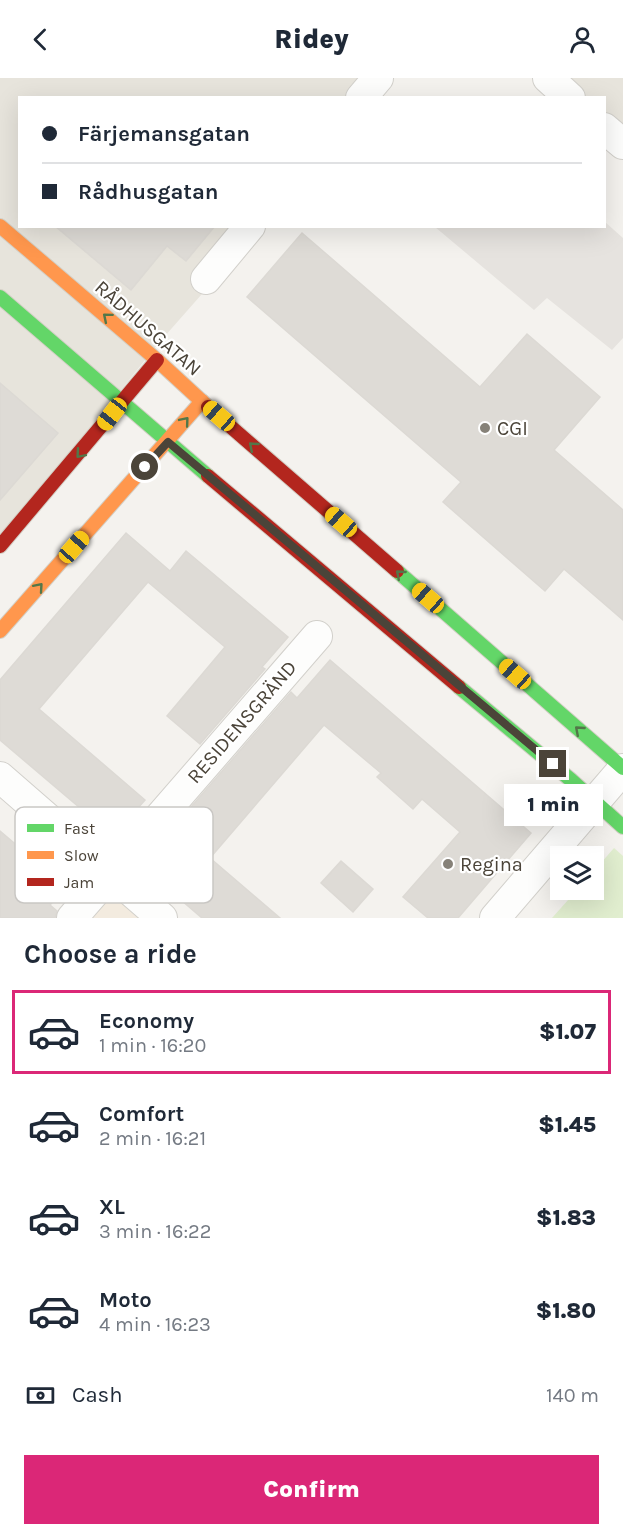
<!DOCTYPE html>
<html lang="en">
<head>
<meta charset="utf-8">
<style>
	body { margin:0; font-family:Karla,sans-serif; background:#f6f6f7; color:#1f2937; height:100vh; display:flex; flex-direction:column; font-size:22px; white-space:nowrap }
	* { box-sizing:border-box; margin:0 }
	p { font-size:20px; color:#747a83 }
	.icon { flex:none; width:33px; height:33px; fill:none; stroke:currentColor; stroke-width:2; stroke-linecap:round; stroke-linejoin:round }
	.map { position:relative; height:840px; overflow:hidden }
	.sheet { display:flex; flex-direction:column; background:#fff; flex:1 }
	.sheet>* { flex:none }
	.banner { position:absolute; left:18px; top:18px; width:588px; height:132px; border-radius:0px; box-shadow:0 6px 24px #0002; display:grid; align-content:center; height:132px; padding:0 24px; background:#fff }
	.controls { position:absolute; left:550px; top:768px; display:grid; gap:12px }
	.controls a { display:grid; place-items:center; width:54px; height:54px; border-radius:0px; background:#fff; box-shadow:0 6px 24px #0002; font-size:30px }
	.end { position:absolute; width:27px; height:27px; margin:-14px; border:8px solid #4b4439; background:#fff; box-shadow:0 0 0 3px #fff }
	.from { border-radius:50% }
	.bubble { position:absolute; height:42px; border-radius:0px; background:#fff; box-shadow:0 6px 24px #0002; font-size:20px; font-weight:800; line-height:42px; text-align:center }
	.car { position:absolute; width:18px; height:36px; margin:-18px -9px; border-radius:8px; box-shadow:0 0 4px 2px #0007; background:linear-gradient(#f5c518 24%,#345 0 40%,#f5c518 0 76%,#345 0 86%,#f5c518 0) }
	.banner b { display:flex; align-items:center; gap:21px; height:57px; font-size:22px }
	.banner b+b { border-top:2px solid #e0e1e3 }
	.banner i { width:15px; height:15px; background:#1f2937 }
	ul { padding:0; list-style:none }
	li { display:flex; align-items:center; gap:18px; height:84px; margin:0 12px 9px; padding:0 12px; border:3px solid transparent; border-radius:0px }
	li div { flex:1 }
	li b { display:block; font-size:22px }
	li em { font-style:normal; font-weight:800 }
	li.on { border-color:#db2777 }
	li>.icon { width:54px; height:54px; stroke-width:1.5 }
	h2 { padding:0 24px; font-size:27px; line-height:72px }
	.pay { display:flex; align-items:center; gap:15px; height:66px; padding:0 24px; font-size:22px }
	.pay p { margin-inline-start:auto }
	.action { display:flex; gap:12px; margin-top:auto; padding:12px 24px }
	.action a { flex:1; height:69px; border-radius:0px; background:#db2777; color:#fff; font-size:24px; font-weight:800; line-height:69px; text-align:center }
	header { display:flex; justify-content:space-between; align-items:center; height:78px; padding:0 24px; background:#fff; font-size:27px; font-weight:800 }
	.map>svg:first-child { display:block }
</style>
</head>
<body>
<header><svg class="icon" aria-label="back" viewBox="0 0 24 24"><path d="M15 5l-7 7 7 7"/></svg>Ridey<svg class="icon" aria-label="person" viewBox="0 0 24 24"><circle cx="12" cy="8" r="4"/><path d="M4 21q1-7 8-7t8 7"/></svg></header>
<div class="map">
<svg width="623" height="840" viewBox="0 0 623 840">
	<rect width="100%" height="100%" fill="#f4f2ee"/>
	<g fill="#e7e4dc">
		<path d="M 0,0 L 393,0 L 375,19 L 20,20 L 20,148 L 261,149 L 157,267 L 0,463 Z"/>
		<path d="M 546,0 L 623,0 L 623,67 L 605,51 L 604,20 L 568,19 Z"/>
	</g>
	<path fill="#f3ebdf" d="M 109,810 L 145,840 L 83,840 Z"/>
	<path fill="#e1eecf" d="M 614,770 L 623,778 L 623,840 L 552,840 L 577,812 L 594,812 L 594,793 Z"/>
	<path fill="#e6e3df" d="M 605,144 L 623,160 L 623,260 L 612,272 L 547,220 L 534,232 L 435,149 L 604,148 Z"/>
	<g fill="#dedbd6" stroke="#dcd9d4" stroke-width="1.5">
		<path d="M 55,148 L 215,148 L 186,183 L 167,168 L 131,212 Z"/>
		<path d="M 302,155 L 480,309 L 527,256 L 600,319 L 554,372 L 623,432 L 623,542 L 564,491 L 545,513 L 443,424 L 461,404 L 247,219 Z"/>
		<path d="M 0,305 L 58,355 L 0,422 Z"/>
		<path d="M 126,455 L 170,493 L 186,473 L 288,559 L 262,589 L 265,591 L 200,666 L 167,638 L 225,569 L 148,504 L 39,631 L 145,722 L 113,758 L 0,662 L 0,602 Z"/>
		<path d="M 330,582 L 531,755 L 458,840 L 428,840 L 403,819 L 460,754 L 422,721 L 413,731 L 377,699 L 381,695 L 324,647 L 210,780 L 280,840 L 202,840 L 146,792 L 169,764 L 164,760 L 291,614 L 297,620 Z"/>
		<path d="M 0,753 L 66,809 L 50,827 L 57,833 L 55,840 L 0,840 Z"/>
		<path d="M 341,783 L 373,811 L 353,834 L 321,805 Z"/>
	</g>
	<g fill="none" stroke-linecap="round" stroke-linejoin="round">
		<defs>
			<g id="street">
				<path d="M 548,0 L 570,20"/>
				<path d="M 361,20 L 378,0"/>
				<path d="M 604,50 L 623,66"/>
				<path d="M 206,201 L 250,148"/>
				<path d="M 0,699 L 162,840"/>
				<path d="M 72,840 L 317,558"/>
				<path d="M 495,840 L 623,691"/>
			</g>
			<g id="fast">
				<path d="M 0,219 L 208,398"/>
				<path d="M 397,493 L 623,690"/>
				<path d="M 459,609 L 571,702 L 623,749"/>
			</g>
			<g id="slow">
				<path d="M 0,148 L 157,282 L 208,329"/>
				<path d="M 0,553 L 202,323"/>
			</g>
			<g id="jam">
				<path d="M 208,329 L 397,493"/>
				<path d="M 208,398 L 459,609"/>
				<path d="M 0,468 L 157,282"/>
			</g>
		</defs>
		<use href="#street" stroke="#d2d0cb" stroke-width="32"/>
		<use href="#fast" stroke="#d3cfc5" stroke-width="16"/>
		<use href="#slow" stroke="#d3cfc5" stroke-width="16"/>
		<use href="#jam" stroke="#d3cfc5" stroke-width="16"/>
		<use href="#street" stroke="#fdfdfc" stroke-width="30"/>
		<use href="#fast" stroke="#63d668" stroke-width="14"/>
		<use href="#slow" stroke="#ff974d" stroke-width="14"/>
		<use href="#jam" stroke="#b3261e" stroke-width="14"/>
	</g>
	<defs><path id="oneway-chevron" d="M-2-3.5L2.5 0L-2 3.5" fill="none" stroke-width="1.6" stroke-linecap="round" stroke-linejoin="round" transform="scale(1.5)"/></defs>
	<g stroke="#537749">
		<use href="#oneway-chevron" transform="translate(107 239) rotate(-140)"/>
		<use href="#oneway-chevron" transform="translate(185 343) rotate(-50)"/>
		<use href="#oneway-chevron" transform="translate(253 368) rotate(-139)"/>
		<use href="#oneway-chevron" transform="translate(80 376) rotate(131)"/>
		<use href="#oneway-chevron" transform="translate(400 496) rotate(-139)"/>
		<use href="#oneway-chevron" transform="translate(39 509) rotate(-49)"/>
		<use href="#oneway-chevron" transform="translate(579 652) rotate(-139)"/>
	</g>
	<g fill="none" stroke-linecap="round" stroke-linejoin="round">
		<path stroke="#4b4439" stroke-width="8" d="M 145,389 L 168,364 L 553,686"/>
	</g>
	<g fill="#868178" stroke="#fff" stroke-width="2">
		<circle cx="485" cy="350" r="6"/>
		<circle cx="448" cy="786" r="6"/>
	</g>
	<g text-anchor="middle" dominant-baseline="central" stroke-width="4.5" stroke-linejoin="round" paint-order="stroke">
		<g font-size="20" fill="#4b4439" stroke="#fff">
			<text transform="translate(148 250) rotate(41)">RÅDHUSGATAN</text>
			<text transform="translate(242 644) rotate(-49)">RESIDENSGRÄND</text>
		</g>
		<g font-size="20" fill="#4b4439" stroke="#fff" text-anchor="start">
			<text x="497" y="350">CGI</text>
			<text x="460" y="786">Regina</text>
		</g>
	</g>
	<rect x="15" y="729" width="198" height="96" rx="9" fill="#fff" stroke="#c9c7c4" stroke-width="1.5"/>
	<rect x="27" y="746" width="27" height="8" fill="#63d668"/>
	<rect x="27" y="773" width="27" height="8" fill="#ff974d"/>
	<rect x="27" y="800" width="27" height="8" fill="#b3261e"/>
	<g font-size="16" fill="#4b4439">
		<text x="64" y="756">Fast</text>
		<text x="64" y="783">Slow</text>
		<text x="64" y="810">Jam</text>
	</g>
</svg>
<div class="controls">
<a><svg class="icon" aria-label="layers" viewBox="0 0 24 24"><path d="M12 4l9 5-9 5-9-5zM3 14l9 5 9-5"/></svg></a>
</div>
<i class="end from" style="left:145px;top:389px"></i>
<i class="end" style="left:553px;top:686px"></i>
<div class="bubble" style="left:504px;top:706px;width:99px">1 min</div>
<i class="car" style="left:112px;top:336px;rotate:218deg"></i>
<i class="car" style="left:219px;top:338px;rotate:311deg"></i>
<i class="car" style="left:341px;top:444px;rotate:311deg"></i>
<i class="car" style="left:74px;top:469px;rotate:41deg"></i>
<i class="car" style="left:428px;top:520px;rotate:311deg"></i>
<i class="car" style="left:515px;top:596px;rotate:311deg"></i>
<div class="banner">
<b><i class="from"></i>Färjemansgatan</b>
<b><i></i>Rådhusgatan</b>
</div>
</div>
<section class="sheet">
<h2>Choose a ride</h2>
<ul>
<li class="on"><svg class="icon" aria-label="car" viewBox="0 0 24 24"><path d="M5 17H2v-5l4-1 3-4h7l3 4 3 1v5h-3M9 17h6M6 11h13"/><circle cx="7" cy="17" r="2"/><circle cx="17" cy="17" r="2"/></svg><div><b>Economy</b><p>1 min · 16:20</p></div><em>$1.07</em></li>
<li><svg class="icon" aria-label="car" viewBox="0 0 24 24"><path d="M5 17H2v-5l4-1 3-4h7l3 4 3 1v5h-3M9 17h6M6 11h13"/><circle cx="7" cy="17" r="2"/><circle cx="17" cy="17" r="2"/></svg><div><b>Comfort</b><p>2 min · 16:21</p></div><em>$1.45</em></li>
<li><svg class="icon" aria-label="car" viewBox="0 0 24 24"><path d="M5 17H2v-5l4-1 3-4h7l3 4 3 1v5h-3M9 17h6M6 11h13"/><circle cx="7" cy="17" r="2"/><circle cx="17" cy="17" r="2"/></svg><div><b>XL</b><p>3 min · 16:22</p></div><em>$1.83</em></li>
<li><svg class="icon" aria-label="car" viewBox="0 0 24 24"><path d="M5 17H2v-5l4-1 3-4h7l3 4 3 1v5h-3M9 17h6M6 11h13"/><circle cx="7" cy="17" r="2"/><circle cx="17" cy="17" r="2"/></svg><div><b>Moto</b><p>4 min · 16:23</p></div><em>$1.80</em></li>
</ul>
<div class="pay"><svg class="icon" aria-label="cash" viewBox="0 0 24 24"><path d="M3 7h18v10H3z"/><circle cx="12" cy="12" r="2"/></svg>Cash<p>140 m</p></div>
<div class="action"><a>Confirm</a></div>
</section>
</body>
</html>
